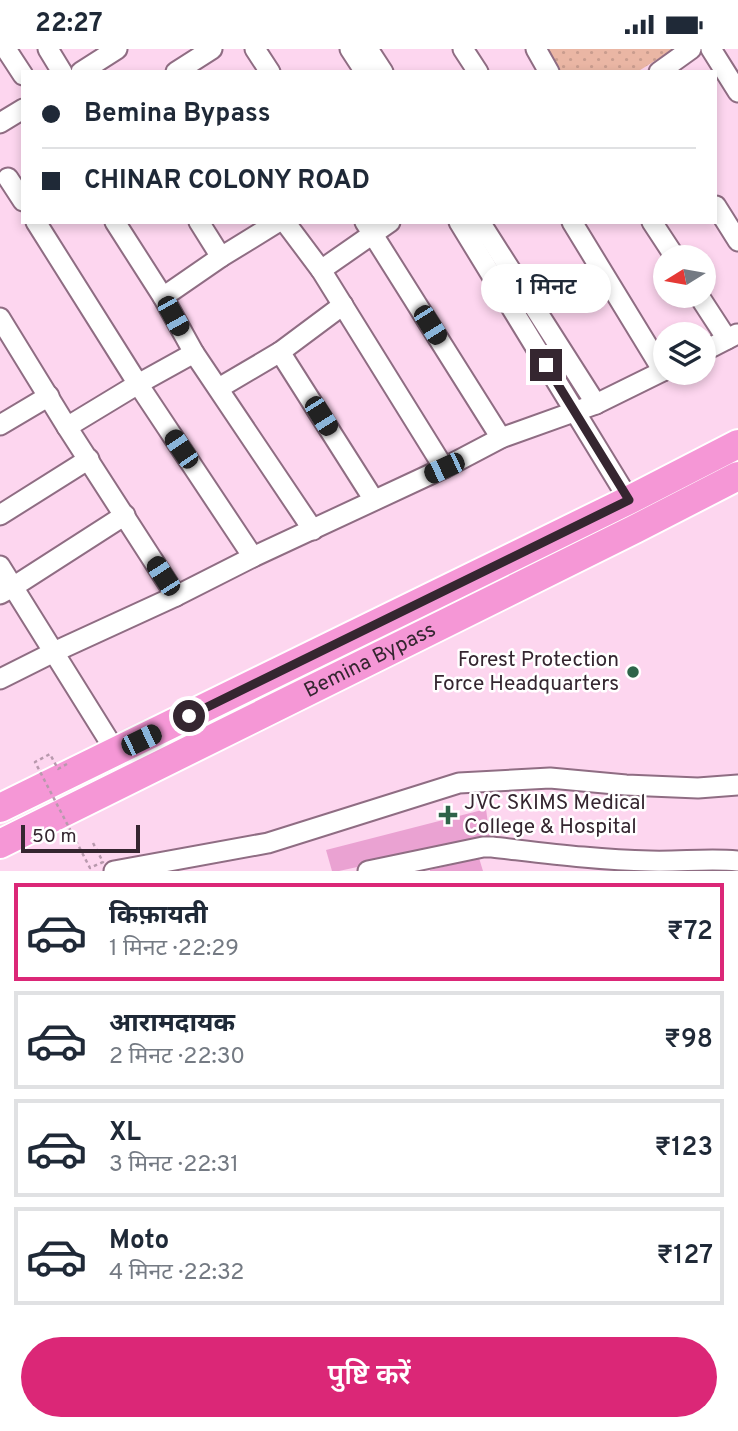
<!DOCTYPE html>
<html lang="hi">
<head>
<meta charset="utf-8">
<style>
	body { margin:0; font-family:Overpass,"Noto Sans Devanagari",sans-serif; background:#f6f6f7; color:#1f2937; height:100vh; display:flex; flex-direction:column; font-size:26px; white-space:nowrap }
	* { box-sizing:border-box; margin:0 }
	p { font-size:23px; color:#747a83 }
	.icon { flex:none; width:38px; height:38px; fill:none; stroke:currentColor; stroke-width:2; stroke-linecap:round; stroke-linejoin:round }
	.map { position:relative; height:822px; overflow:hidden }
	.drawer { display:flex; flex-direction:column; background:#fff; flex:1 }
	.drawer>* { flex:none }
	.top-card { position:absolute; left:21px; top:21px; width:696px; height:154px; border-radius:0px; box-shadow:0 4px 10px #0003; display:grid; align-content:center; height:154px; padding:0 21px; background:#fff }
	.needle { width:46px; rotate:259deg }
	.tools { position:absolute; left:653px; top:196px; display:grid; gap:14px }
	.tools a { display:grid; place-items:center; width:63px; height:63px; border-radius:50%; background:#fff; box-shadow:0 4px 10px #0003; font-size:35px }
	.scale { position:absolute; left:21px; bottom:18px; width:119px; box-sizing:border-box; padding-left:7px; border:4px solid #352630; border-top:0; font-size:19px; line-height:24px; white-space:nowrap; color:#352630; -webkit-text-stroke:5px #fff; paint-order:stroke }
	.end { position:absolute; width:32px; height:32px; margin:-16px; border:9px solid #352630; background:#fff; box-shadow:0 0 0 4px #fff }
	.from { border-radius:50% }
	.bubble { position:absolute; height:49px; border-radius:24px; background:#fff; box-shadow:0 4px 10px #0003; font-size:23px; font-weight:600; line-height:49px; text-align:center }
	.car { position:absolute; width:21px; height:42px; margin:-21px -10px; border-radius:9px; box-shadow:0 0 5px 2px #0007; background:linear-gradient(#222 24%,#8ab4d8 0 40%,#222 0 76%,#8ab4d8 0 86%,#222 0) }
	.top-card b { display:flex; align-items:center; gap:24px; height:66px; font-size:26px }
	.top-card b+b { border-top:2px solid #e0e1e3 }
	.top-card i { width:18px; height:18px; background:#1f2937 }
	ul { padding:12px 0 0; list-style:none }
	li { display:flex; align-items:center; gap:21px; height:98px; margin:0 14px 10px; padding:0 7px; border:4px solid #e0e1e3; border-radius:0px }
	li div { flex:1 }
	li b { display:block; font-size:26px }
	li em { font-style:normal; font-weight:600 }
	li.current { border-color:#db2777 }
	li>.icon { width:63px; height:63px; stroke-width:1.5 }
	.action { display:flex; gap:14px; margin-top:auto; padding:14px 21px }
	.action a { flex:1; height:80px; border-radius:42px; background:#db2777; color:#fff; font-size:28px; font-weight:600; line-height:80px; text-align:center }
	.status { display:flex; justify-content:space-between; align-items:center; height:49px; padding:0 35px; background:#fff; direction:ltr }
	.status svg { height:19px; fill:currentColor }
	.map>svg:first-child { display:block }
</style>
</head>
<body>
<div class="status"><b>22:27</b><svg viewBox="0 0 49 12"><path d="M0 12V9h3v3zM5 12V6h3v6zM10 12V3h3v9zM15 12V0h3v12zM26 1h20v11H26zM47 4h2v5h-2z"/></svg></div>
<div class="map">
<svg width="738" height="822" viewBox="0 0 738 822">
	<defs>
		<pattern id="grass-dots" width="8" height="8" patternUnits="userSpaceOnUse" patternTransform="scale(1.75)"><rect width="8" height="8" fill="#eab6a4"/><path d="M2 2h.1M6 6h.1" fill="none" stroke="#c99c8e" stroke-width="1.8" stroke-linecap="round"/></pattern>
	</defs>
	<rect width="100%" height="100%" fill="#fdd6ef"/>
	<path fill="url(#grass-dots)" d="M 546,0 L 674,0 L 637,23 L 561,23 Z"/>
	<g fill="#eaa2d2">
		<path d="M 486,760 L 490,789 L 339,822 L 332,822 L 326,801 Z"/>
		<path d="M 479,809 L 483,822 L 430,822 L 430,821 Z"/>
	</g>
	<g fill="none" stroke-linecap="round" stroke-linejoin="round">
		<defs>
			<g id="minor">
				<path d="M 6,0 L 23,26"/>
				<path d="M 48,0 L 62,23"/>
				<path d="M 255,0 L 270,23"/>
				<path d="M 350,0 L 365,23"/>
				<path d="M 368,0 L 383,23"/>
				<path d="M 463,0 L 478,23"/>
				<path d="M 536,0 L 549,23"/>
				<path d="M 711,0 L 738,43"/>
				<path d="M 81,23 L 117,0"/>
				<path d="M 176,23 L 212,0"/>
				<path d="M 659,23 L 691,0"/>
				<path d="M 0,74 L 23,60"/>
				<path d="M 8,129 L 23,152"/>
				<path d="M 716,157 L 738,192"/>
				<path d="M 36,173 L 138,335 L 253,508"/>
				<path d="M 115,173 L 163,248"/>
				<path d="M 199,173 L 221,208"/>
				<path d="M 278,173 L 221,208 L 163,248 L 194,304 L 313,481"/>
				<path d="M 285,173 L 321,221 L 444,419"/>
				<path d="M 365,173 L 501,389"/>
				<path d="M 459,173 L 629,451"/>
				<path d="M 480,173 L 596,355"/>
				<path d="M 572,173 L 663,322"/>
				<path d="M 652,173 L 675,208"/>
				<path d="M 321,221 L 390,173"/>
				<path d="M 699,247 L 727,290"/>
				<path d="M 0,269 L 67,378 L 176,547"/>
				<path d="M 704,302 L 737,285"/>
				<path d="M 280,303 L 374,451"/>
				<path d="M 219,339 L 280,303 L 343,256"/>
				<path d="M 0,376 L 49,347"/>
				<path d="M 67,378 L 138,335 L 194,304"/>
				<path d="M 0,466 L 89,410"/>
				<path d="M 0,517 L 116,703"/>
				<path d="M 0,545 L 13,538 L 125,466"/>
				<path d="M 0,630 L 54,603 L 176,547 L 253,508 L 444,419 L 501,389 L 596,355 L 665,321"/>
				<path d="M 114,822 L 268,794 L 459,734 L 550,729 L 626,736 L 698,739 L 738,736"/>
				<path d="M 368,822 L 483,798 L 492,798 C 545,804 597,811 650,812 C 680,813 709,809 738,812"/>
			</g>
			<g id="highway">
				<path d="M 0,759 L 629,451 L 738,395"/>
				<path id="s1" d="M 0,795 L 635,480 L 738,427"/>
			</g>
		</defs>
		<use href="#minor" stroke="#8f6d83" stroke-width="23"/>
		<use href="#highway" stroke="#fff" stroke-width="32"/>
		<use href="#minor" stroke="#fff" stroke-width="19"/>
		<use href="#highway" stroke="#f597d6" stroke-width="28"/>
		<path stroke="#b899ad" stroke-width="2.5" stroke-dasharray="3.5 3.5" stroke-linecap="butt" d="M 67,715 L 58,720 L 50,705 L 35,713 L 90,819 L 103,813 L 92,792"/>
	</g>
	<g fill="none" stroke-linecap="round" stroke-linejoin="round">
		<path stroke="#352630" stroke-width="9" d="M 189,667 L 629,451 L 546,316"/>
	</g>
	<g fill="#2e6449" stroke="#fff" stroke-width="2.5">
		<circle cx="633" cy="623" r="7"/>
		<path d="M444.5 755.5h7v7h7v7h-7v7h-7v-7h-7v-7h7z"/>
	</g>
	<g text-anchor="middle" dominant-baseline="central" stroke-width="5" stroke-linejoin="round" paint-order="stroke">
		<g font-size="21" fill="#352630" stroke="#fff">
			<text stroke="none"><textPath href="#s1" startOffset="413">Bemina Bypass</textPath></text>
		</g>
		<g font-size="21" fill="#352630" stroke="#fff" text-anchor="end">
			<text x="619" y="611">Forest Protection<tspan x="619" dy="24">Force Headquarters</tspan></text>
			<text x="464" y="754" text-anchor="start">JVC SKIMS Medical<tspan x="464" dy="24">College &amp; Hospital</tspan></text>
		</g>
	</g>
</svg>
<div class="tools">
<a><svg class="needle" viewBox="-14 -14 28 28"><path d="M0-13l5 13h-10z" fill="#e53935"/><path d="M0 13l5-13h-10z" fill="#747a83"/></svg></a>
<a><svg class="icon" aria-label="layers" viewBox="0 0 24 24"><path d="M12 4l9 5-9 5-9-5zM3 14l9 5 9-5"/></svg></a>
</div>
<div class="scale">50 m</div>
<i class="end from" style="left:189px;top:667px"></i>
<i class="end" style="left:546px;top:316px"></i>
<div class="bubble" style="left:481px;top:215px;width:130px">1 मिनट</div>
<i class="car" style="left:173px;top:267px;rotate:151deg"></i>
<i class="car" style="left:430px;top:276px;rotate:148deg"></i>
<i class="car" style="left:321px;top:367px;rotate:148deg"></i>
<i class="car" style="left:181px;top:400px;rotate:326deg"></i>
<i class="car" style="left:444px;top:419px;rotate:245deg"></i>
<i class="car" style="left:163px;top:527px;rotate:327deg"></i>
<i class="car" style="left:141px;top:691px;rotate:64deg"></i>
<div class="top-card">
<b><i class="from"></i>Bemina Bypass</b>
<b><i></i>CHINAR COLONY ROAD</b>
</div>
</div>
<section class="drawer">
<ul>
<li class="current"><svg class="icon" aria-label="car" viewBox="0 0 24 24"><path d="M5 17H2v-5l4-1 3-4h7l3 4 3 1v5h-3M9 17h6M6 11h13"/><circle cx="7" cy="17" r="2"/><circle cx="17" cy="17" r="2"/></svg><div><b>किफ़ायती</b><p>1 मिनट · 22:29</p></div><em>₹72</em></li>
<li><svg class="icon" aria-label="car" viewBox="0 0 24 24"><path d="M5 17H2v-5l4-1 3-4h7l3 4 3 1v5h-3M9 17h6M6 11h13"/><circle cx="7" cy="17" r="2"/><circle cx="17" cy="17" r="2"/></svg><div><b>आरामदायक</b><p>2 मिनट · 22:30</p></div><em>₹98</em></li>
<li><svg class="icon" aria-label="car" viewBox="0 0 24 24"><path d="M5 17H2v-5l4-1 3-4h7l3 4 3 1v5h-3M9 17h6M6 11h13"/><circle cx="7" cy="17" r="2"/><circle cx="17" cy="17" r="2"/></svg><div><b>XL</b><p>3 मिनट · 22:31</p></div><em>₹123</em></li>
<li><svg class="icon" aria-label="car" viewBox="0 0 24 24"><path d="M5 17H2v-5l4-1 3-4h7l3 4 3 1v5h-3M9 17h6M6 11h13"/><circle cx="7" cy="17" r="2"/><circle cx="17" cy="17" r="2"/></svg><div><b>Moto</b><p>4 मिनट · 22:32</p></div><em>₹127</em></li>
</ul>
<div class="action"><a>पुष्टि करें</a></div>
</section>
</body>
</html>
